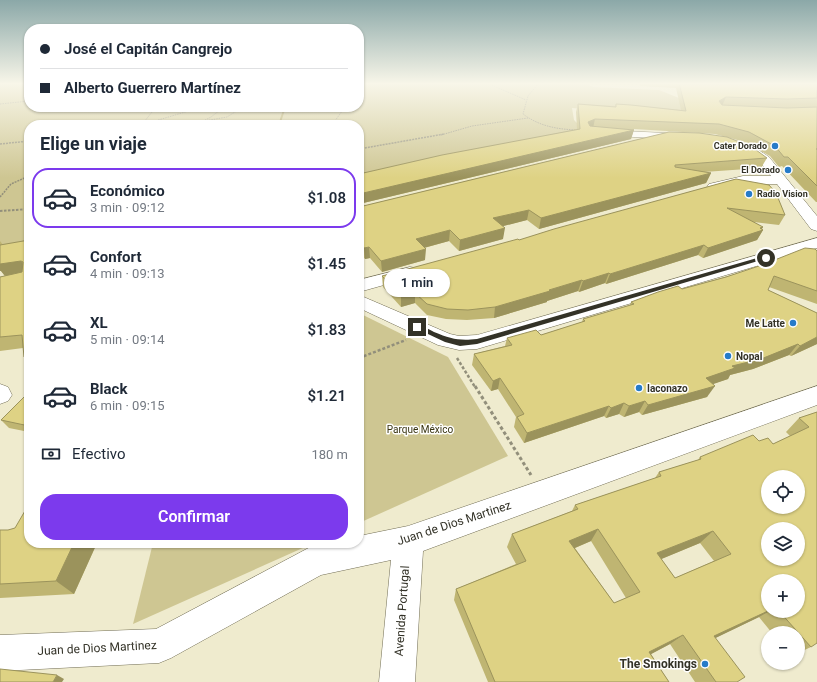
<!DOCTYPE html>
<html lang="es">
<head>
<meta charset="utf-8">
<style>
	body { margin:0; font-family:Roboto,sans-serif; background:#f6f6f7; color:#1f2937; height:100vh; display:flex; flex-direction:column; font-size:15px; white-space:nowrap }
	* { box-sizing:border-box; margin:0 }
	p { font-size:13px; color:#747a83 }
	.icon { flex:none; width:22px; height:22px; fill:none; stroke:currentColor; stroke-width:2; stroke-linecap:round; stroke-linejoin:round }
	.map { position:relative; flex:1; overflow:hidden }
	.drawer { position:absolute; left:24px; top:120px; width:340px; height:428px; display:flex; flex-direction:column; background:#fff; border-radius:16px; box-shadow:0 1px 3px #0004 }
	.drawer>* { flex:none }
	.guide { position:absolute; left:24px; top:24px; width:340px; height:88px; border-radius:16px; box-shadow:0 1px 3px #0004; display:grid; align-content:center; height:88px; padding:0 16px; background:#fff }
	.buttons { position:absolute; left:761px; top:470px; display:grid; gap:8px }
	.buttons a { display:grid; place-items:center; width:44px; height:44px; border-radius:50%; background:#fff; box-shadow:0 1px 3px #0004; font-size:20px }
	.end { position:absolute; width:18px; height:18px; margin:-9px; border:5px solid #333227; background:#fff; box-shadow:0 0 0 2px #fff }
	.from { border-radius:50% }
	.bubble { position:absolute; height:28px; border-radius:14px; background:#fff; box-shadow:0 1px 3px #0004; font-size:13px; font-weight:600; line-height:28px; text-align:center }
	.guide b { display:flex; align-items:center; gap:14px; height:38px; font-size:15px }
	.guide b+b { border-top:1px solid #e0e1e3 }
	.guide i { width:10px; height:10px; background:#1f2937 }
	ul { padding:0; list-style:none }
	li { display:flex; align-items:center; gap:12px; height:60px; margin:0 8px 6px; padding:0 8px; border:2px solid transparent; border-radius:16px }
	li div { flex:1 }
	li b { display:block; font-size:15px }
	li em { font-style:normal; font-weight:600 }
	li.current { border-color:#7c3aed }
	li>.icon { width:36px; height:36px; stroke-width:1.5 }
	h2 { padding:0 16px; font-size:18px; line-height:48px }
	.pay { display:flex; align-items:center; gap:10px; height:44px; padding:0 16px; font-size:15px }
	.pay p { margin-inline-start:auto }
	.button { display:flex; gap:8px; margin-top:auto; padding:8px 16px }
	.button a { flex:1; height:46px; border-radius:16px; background:#7c3aed; color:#fff; font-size:16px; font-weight:600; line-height:46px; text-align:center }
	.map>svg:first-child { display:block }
</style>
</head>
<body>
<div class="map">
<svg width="817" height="682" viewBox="0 0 817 682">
	<rect width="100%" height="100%" fill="#efebce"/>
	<g fill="#cec692">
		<path d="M 0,83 L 29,83 L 29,107 L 359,107 L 359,83 L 583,83 L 593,87 L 659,90 L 699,106 L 672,116 L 572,108 L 574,120 L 585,131 L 359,181 L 359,125 L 29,125 L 29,242 L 0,247 Z"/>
		<path d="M 359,313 L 448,357 L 508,456 L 359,523 Z"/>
		<path d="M 153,543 L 314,543 L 133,624 Z"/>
	</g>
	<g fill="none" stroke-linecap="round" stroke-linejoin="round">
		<path fill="#a19547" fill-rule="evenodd" d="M 284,107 L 286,107 L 280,125 L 278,125 Z"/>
		<defs>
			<g id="minor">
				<path d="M 604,130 L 685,134 L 689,135 L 691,137 L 689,139 L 685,140 L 600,135 L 598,133 L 600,131 Z"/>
				<path d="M 741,142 L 757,149 L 769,157 L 817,216 L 817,231 L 811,229 L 777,184 L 743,184 L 714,191 L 709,190 L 707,187 L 709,184 L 743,176 L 771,176 L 761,163 L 737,149 L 735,146 L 737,143 Z"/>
				<path d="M 817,238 L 817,248 L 477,349 L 459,350 L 438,345 L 359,308 L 359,295 L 450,334 L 459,336 L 477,335 Z"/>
				<path d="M 410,267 L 416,268 L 419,272 L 416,276 L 359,292 L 359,280 Z"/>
				<path d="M 0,384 L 8,387 L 12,395 L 8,401 L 0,404 Z"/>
				<path d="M 817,386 L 817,405 L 423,551 L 415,682 L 379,682 L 391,560 L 321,575 L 171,658 L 159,663 L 0,671 L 0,635 L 156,629 L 316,544 L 323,543 L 359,543 L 359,536 L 408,526 Z"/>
			</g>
		</defs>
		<use href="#minor" stroke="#726e55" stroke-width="1"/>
		<g stroke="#928f7b" stroke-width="1" stroke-dasharray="1.5 1" stroke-linecap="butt">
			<path d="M 487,83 L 526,100"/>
			<path d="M 539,83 L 528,96 L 523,114 C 539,126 556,129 576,130"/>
			<path d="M 359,85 L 361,83"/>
			<path d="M 0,104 L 29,101"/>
			<path d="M 223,108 L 234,107"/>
			<path d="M 199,122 L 227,117 L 243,107 L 236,107"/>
			<path d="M 131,125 L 155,121 L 202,107"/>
			<path d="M 145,125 L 144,122 L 156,107"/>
			<path d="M 196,125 L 211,117 L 224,107"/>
			<path d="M 332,125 L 345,107"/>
			<path d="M 441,135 L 472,126 L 528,118"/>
		</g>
		<g stroke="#928f7b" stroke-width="1.5" stroke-dasharray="2 1" stroke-linecap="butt">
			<path d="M 0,144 L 29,141"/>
			<path d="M 359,149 L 444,134"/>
			<path d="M 0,197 L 11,184 L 29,176"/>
		</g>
		<path stroke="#928f7b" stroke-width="2" stroke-dasharray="2.5 1.5" stroke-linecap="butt" d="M 0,211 L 29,209"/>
		<g stroke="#928f7b" stroke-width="2.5" stroke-dasharray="3 2" stroke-linecap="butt">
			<path d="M 359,358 L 406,340"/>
			<path d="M 457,358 L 475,387"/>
		</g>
		<path stroke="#928f7b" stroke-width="3" stroke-dasharray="3.5 2.5" stroke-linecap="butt" d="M 475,386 L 531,475"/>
		<use href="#minor" fill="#fff" fill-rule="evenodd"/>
	</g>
	<g fill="#bfb572" fill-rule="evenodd">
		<path d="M 639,83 L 817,83 L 817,107 L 783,108 L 817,107 L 817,202 L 816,202 L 782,166 L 779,167 L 770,156 L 745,142 L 715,134 L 634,129 L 631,139 L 359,204 L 359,174 L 577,129 L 576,112 L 578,104 L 615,106 L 616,104 L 681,110 L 676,88 L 640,86 Z"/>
		<path d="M 669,132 L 767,158 L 761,168 L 704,172 L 711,173 L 706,183 L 539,229 L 527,220 L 503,226 L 503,239 L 459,251 L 449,241 L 424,248 L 425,260 L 382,272 L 370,258 L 365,259 L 359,251 L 359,207 Z"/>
		<path d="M 736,179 L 785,215 L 779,225 L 754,222 L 763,227 L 762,229 L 763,230 L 757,240 L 703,258 L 698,255 L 606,284 L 605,283 L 579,292 L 578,291 L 547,301 L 547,302 L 494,318 L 467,320 L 446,319 L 427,315 L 415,303 L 401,307 L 383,287 L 382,276 L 519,240 Z"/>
		<path d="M 29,240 L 23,348 L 0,351 L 0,277 L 8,275 L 5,276 L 1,271 L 0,271 L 0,241 L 3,245 Z"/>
		<path d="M 817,251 L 817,304 L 769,287 L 768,290 L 817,313 L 817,344 L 791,356 L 789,355 L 753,369 L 730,375 L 728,379 L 712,384 L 707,397 L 642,415 L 639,412 L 624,417 L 619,414 L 606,418 L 604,416 L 524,443 L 514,427 L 516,417 L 498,389 L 491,391 L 472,365 L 474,354 L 505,346 L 507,338 L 541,335 L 582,322 L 583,319 L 630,305 L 631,302 L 682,289 Z"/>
		<path d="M 29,392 L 29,432 L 9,428 L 1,420 Z"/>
		<path d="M 817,412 L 811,647 L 798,653 L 798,633 L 772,633 L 759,617 L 715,638 L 737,682 L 695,682 L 670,644 L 651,654 L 669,682 L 488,682 L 454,600 L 456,589 L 516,564 L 507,547 L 512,534 L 572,511 L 575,505 L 655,478 L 659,472 L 698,460 L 700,457 L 759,441 L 773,444 L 790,436 L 786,432 L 799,418 ZM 591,541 L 626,598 L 614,603 L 575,548 ZM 700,543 L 714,561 L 675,578 L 661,559 ZM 798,581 L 798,611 L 768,611 Z"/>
		<path d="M 0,530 L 29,543 L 97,543 L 74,594 L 0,598 Z"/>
	</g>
	<g fill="#9b935c">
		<path d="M 726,97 L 722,106 L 719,101 Z"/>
		<path d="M 595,119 L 593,128 L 586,131 L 588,122 Z"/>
		<path d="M 634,130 L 631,139 L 359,204 L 359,194 Z"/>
		<path d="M 711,173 L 706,183 L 539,229 L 541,218 Z"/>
		<path d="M 529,210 L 527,220 L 492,229 L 493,218 Z"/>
		<path d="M 763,227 L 761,230 L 763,230 L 757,240 L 703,258 L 708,248 Z"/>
		<path d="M 505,228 L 503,239 L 459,251 L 460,240 Z"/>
		<path d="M 450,230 L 449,241 L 416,250 L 416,239 Z"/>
		<path d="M 704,245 L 698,255 L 606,284 L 610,274 Z"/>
		<path d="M 369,247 L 370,258 L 365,259 L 364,248 Z"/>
		<path d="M 426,249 L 425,260 L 382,272 L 381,261 Z"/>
		<path d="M 0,261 L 21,261 L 29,273 L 5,276 L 1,271 L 0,271 Z"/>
		<path d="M 609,273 L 605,283 L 579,292 L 583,281 Z"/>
		<path d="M 582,280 L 578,291 L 547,301 L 547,302 L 494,318 L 495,307 Z"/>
		<path d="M 415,293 L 415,303 L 401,307 L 401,296 Z"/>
		<path d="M 817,337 L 817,344 L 791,356 L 800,346 Z"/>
		<path d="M 798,344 L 789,355 L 753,369 L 730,375 L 728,379 L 699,389 L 706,378 L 732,366 Z"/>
		<path d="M 29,355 L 29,363 L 24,357 Z"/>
		<path d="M 500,378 L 498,389 L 491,391 L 493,381 Z"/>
		<path d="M 715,386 L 707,397 L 642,415 L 648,405 Z"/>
		<path d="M 645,401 L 639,412 L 624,417 L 629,406 Z"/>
		<path d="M 624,403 L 619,414 L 606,418 L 611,408 Z"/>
		<path d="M 609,406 L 604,416 L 524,443 L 527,433 Z"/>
		<path d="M 598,529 L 591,541 L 563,553 L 569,541 Z"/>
		<path d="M 713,531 L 700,543 L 647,565 L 657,553 Z"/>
		<path d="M 74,543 L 97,543 L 74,594 L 56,581 Z"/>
		<path d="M 768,611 L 770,611 L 759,617 L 699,646 L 714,636 Z"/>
		<path d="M 683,635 L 670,644 L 638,661 L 649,652 Z"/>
		<path d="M 57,675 L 64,679 L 62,682 L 53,682 Z"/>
	</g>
	<g fill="#ded284" stroke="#9b935c" fill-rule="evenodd">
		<path d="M 679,83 L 817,83 L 817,98 L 787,99 L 726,97 L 719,101 L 722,105 L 787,108 L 817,107 L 817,149 L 816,149 L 817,149 L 817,186 L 788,157 L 784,157 L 775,146 L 749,132 L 719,124 L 595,119 L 588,122 L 590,126 L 634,130 L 359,194 L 359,174 L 442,155 L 580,129 L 578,104 L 616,107 L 616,104 L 631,105 L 686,111 Z"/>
		<path d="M 669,132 L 699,133 L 727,137 L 752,147 L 767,158 L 675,165 L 675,167 L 711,173 L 541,218 L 529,210 L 493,218 L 505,228 L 460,240 L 450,230 L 416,239 L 426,249 L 381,261 L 369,247 L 364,248 L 359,241 L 359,207 Z"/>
		<path d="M 736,179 L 769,185 L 776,193 L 785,215 L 727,208 L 763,227 L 760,228 L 763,230 L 708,248 L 704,245 L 610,274 L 609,273 L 583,281 L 582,280 L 549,290 L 550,291 L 495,307 L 468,310 L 447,309 L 427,304 L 415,293 L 401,296 L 382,276 L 518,239 L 519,240 L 554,229 Z"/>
		<path d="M 29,240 L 29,297 L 26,297 L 29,299 L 29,355 L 24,357 L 22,335 L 0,337 L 0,277 L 22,272 L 23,262 L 21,261 L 0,264 L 0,245 Z"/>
		<path d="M 805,248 L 815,249 L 817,251 L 817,291 L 774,276 L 768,290 L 817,313 L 817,337 L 800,346 L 798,344 L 761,359 L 732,366 L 735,368 L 706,378 L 715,386 L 648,405 L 645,401 L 629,406 L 624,403 L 611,408 L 609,406 L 527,433 L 517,417 L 524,414 L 500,378 L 493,381 L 474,354 L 512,345 L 507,338 L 536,330 L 541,335 L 585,321 L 583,319 L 634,304 L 631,302 L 658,292 L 678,286 L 682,289 L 726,277 L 762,265 Z"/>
		<path d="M 29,392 L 29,426 L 1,420 Z"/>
		<path d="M 817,412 L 817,643 L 811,647 L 779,611 L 798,611 L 798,581 L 768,581 L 768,611 L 714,636 L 745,677 L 737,682 L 716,682 L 683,635 L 649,652 L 669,682 L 495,682 L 456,589 L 526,561 L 512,534 L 578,509 L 575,505 L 661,476 L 659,472 L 701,459 L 700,457 L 753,435 L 759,441 L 768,438 L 773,444 L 809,427 L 799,418 ZM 768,477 L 798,477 L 798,507 L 768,507 ZM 598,529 L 640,592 L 614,603 L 569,541 ZM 768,529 L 798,529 L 798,559 L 768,559 ZM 713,531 L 731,554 L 675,578 L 657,553 Z"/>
		<path d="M 29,504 L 29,543 L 74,543 L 56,581 L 0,584 L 0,530 L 8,530 L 15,528 Z"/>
		<path d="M 0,669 L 57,675 L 53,682 L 0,682 Z"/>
	</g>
	<linearGradient id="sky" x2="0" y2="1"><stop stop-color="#8ba8a8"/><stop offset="0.47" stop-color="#f8f6e9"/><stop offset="1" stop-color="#f8f6e9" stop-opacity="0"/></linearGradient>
	<rect width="817" height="178" fill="url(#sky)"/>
	<path fill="#333227" d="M 764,256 L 768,258 L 477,344 L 460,346 L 445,342 L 413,327 C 419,322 428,329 434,332 C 451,339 459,341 477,339 Z"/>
	<g fill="#267bc9" stroke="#fff" stroke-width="1.5">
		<circle cx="775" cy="146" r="4"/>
		<circle cx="788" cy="170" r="4"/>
		<circle cx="749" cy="194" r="4"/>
		<circle cx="793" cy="323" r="4"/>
		<circle cx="728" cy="356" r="4"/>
		<circle cx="639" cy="388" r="4"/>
		<circle cx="705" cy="664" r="4"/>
	</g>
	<g text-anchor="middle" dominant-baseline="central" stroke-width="3" stroke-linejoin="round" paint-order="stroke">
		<g font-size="9" font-weight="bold" fill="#333227" stroke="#fff" text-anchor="end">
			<text x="767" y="146">Cater Dorado</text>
			<text x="780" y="170">El Dorado</text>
			<text x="757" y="194" text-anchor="start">Radio Vision</text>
		</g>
		<g font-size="10" font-weight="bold" fill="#333227" stroke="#fff" text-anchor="start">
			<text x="785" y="323" text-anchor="end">Me Latte</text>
			<text x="736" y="356">Nopal</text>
			<text x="647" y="388">Iaconazo</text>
		</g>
		<g font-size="10" fill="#383310" stroke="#fff">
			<text x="420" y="429">Parque México</text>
		</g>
		<g font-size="12" fill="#333227" stroke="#fff">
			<text transform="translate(454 523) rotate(-18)">Juan de Dios Martinez</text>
			<text transform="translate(402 611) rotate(-86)">Avenida Portugal</text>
			<text transform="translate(97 648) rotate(-3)">Juan de Dios Martinez</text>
		</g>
		<g font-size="12" font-weight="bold" fill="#333227" stroke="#fff" text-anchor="end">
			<text x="697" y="664">The Smokings</text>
		</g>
	</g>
</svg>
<div class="buttons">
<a><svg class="icon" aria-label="locate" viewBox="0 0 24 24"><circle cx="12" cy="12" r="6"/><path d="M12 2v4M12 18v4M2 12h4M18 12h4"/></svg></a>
<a><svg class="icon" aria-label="layers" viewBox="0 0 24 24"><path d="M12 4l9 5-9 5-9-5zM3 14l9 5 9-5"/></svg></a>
<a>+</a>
<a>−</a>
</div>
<i class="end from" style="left:766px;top:258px"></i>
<i class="end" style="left:417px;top:327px"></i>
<div class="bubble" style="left:384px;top:269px;width:66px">1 min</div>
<div class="guide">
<b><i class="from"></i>José el Capitán Cangrejo</b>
<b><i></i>Alberto Guerrero Martínez</b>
</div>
<section class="drawer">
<h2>Elige un viaje</h2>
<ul>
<li class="current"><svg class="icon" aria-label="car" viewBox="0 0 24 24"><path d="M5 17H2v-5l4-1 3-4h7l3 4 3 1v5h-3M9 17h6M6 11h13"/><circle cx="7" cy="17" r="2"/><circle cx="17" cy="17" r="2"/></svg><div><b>Económico</b><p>3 min · 09:12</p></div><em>$1.08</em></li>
<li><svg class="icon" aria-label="car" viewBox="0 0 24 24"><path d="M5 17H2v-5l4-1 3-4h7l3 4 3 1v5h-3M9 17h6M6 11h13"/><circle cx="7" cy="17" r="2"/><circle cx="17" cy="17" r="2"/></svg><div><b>Confort</b><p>4 min · 09:13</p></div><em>$1.45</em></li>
<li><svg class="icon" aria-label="car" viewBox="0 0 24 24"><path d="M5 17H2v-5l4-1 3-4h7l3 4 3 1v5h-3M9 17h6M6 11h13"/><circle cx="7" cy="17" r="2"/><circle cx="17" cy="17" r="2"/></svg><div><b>XL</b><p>5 min · 09:14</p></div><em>$1.83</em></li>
<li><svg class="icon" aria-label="car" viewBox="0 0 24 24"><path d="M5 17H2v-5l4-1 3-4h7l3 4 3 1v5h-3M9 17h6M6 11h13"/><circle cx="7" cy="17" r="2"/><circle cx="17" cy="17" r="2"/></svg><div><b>Black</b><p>6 min · 09:15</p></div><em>$1.21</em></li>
</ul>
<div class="pay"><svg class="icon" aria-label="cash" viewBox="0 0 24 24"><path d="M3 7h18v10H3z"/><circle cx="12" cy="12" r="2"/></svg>Efectivo<p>180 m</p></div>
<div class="button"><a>Confirmar</a></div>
</section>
</div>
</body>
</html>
